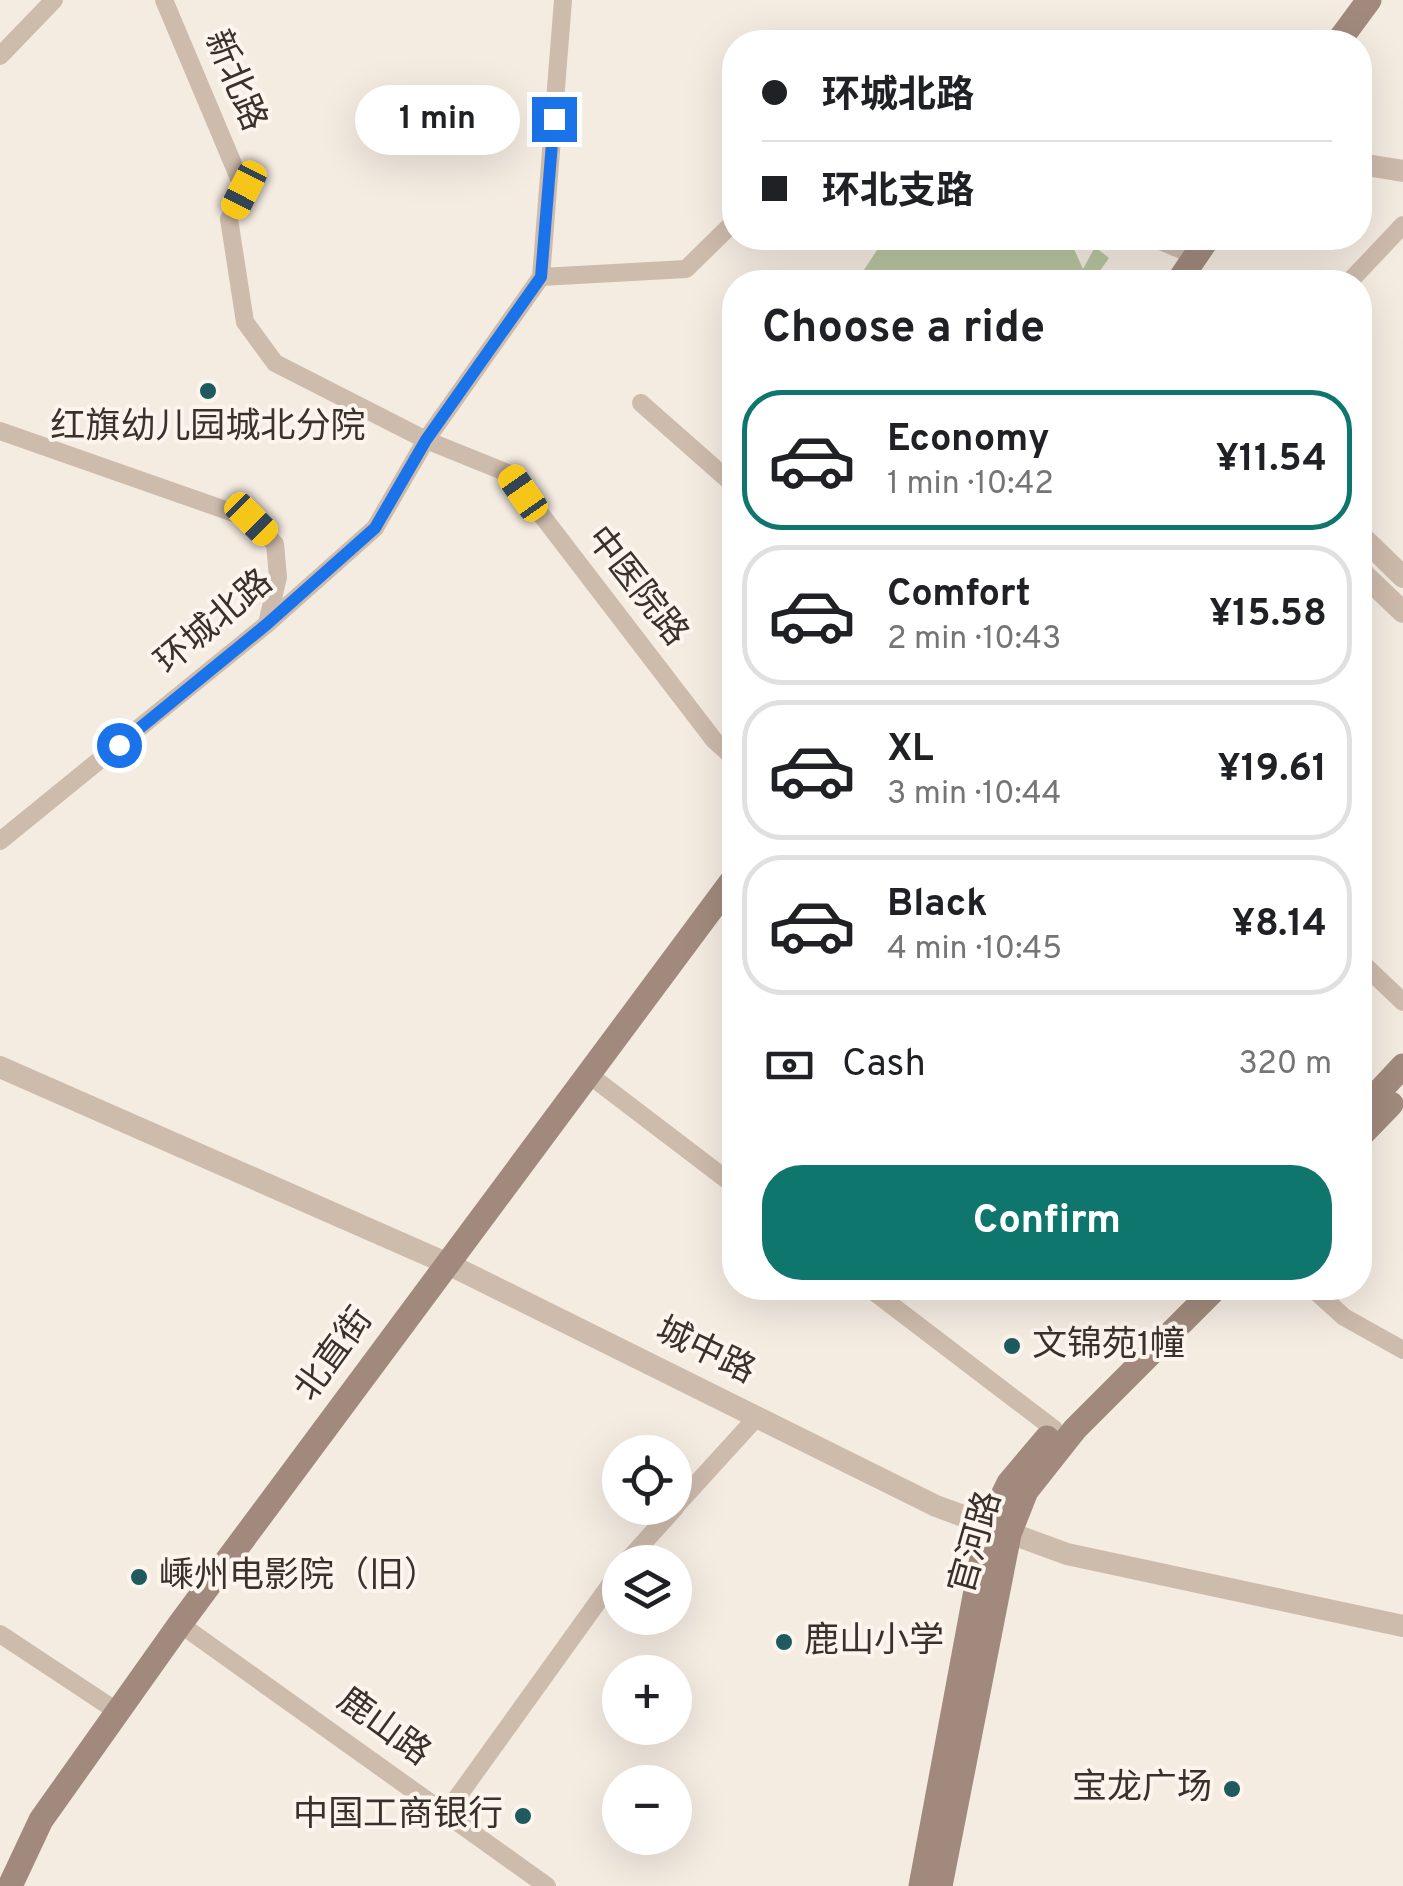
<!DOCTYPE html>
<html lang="en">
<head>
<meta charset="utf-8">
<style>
	body { margin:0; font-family:Overpass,"Noto Sans SC",sans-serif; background:#f6f6f6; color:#202124; height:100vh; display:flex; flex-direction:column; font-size:38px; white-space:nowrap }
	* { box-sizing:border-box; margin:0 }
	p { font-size:32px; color:#757577 }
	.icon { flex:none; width:55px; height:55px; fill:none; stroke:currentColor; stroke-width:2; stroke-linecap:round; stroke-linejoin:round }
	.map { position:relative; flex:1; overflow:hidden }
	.details { position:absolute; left:722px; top:270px; width:650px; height:1030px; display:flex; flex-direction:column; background:#fff; border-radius:40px; box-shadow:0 10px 40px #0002 }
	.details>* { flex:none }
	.hud { position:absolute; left:722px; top:30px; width:650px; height:220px; border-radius:40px; box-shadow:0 10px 40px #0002; display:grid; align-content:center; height:220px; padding:0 40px; background:#fff }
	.fabs { position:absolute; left:602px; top:1435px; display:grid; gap:20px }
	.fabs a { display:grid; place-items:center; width:90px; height:90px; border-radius:50%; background:#fff; box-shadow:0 10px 40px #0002; font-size:50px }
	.end { position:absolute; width:45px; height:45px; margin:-22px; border:12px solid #1a73e8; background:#fff; box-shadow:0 0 0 5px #fff }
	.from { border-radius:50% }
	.bubble { position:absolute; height:70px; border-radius:35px; background:#fff; box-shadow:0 10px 40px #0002; font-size:32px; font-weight:700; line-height:70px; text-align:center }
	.car { position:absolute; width:30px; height:60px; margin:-30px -15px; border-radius:12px; box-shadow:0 0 8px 2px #0007; background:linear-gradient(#f5c518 24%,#345 0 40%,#f5c518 0 76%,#345 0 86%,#f5c518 0) }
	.hud b { display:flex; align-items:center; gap:35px; height:95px; font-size:38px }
	.hud b+b { border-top:2px solid #e0e0e0 }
	.hud i { width:25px; height:25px; background:#202124 }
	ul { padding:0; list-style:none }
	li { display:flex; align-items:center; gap:30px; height:140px; margin:0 20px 15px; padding:0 20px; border:5px solid #e0e0e0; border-radius:40px }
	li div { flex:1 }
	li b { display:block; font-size:38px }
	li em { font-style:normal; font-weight:700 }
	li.on { border-color:#0f766e }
	li>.icon { width:90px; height:90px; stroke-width:1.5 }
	h2 { padding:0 40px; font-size:45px; line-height:120px }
	.pay { display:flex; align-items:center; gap:25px; height:110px; padding:0 40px; font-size:38px }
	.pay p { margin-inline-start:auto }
	.button { display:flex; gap:20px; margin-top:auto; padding:20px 40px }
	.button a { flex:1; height:115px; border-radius:40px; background:#0f766e; color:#fff; font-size:40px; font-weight:700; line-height:115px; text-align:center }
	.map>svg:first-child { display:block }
</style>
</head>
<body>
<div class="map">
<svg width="1403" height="1886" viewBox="0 0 1403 1886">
	<rect width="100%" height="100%" fill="#f4ebe1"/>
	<path fill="#b8c4a0" d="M 885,238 L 1069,238 L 1083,269 L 1095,247 L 1109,258 L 1092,282 L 856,282 Z"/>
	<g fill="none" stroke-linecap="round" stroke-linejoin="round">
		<g stroke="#cdbbac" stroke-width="18">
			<path d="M 164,0 L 244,190 L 229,219 L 245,322 L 275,363 L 426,440 L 510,474 L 714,740 L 735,759"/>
			<path d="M 0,56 L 54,0"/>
			<path d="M 1153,238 L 1196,256"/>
			<path d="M 541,277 L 563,0"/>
			<path d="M 541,277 L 686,269 L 735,221"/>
			<path d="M 1349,282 L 1403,225"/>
			<path d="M 641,403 L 735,486"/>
			<path d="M 0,431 L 251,519 L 275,544 L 278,577 L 267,624"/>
			<path d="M 0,841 L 267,624 L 375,528 L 426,440 L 541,277"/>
			<path d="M 1360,961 L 1403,1002"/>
			<path d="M 588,1074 L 735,1186"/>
			<path d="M 869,1288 L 1054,1429"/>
			<path d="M 1312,1288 L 1344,1317 L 1403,1350"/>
			<path d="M 675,1507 L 757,1417"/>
			<path d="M 626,1562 L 675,1508"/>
			<path d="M 180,1624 L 547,1886"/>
			<path d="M 0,1634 L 118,1712"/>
			<path d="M 446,1813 L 620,1571"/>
		</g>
		<g stroke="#cdbbac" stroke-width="22">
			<path d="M 1360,164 L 1403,171"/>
			<path d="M 1360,535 L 1403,577"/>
			<path d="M 1360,571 L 1403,612"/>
			<path d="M 0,1067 L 446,1263 L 936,1506 L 1067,1554 L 1403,1626"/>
		</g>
		<g stroke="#a18a7d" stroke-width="25">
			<path d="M 1338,42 L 1369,0"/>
			<path d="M 1178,282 L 1208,238"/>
			<path d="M 1360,1112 L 1403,1066"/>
			<path d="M 1360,1136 L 1391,1104"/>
			<path d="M 10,1886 L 41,1820 L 180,1624 L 735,877"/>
			<path d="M 921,1886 L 988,1526 L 1009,1483 L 1047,1438"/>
			<path d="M 940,1886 L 1009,1534 L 1026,1491 L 1075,1429 L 1216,1288"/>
		</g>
	</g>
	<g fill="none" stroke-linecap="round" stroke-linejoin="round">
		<path stroke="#1a73e8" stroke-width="12" d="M 119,745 L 267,624 L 375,528 L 426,440 L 541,277 L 554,119"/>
	</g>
	<g fill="#1f5a5e" stroke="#fbf5ee" stroke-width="4">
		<circle cx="208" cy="391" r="10"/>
		<circle cx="1012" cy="1346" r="10"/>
		<circle cx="139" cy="1577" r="10"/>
		<circle cx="784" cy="1642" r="10"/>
		<circle cx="1232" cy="1789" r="10"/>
		<circle cx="523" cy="1816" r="10"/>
	</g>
	<g text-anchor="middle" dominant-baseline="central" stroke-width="8" stroke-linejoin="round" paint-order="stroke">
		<g font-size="35" fill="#3b302b" stroke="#fbf5ee">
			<text transform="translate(234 81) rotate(67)">新北路</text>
			<text transform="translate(636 587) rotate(52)">中医院路</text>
			<text transform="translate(215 623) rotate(-40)">环城北路</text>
			<text transform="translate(705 1352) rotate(26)">城中路</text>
			<text transform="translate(335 1355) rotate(-54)">北直街</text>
			<text transform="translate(977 1543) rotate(-74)">官河路</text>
			<text transform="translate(383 1728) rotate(36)">鹿山路</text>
		</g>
		<g font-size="35" fill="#3b302b" stroke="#fbf5ee" text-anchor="start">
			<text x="208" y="428" text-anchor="middle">红旗幼儿园城北分院</text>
			<text x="1032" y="1346">文锦苑1幢</text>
			<text x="159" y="1577">嵊州电影院（旧）</text>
			<text x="804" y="1642">鹿山小学</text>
			<text x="1212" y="1789" text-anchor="end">宝龙广场</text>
			<text x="503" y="1816" text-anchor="end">中国工商银行</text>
		</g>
	</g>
</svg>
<div class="fabs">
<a><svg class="icon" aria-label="locate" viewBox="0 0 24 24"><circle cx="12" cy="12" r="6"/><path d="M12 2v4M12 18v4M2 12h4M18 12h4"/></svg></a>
<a><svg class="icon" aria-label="layers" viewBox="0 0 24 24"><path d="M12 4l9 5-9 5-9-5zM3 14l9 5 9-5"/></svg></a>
<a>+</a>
<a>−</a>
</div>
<i class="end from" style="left:119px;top:745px"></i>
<i class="end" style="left:554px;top:119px"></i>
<div class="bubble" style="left:355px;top:85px;width:165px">1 min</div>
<i class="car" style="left:244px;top:190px;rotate:207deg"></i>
<i class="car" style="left:523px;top:493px;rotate:325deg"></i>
<i class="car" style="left:251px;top:519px;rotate:135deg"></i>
<div class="hud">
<b><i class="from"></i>环城北路</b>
<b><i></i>环北支路</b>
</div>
<section class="details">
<h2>Choose a ride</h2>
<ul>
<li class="on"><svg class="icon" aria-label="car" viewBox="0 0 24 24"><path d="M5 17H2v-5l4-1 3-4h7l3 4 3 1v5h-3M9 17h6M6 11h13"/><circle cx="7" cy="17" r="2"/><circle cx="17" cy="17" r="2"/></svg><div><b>Economy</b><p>1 min · 10:42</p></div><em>¥11.54</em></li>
<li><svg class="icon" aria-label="car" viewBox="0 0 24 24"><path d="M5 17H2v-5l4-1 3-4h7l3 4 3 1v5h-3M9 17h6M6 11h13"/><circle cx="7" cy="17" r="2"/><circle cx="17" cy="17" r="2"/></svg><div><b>Comfort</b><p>2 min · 10:43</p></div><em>¥15.58</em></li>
<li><svg class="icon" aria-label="car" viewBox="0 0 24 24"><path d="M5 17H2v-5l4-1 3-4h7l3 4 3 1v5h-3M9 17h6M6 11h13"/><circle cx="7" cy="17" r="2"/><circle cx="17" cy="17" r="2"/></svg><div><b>XL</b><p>3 min · 10:44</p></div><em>¥19.61</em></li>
<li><svg class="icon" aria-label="car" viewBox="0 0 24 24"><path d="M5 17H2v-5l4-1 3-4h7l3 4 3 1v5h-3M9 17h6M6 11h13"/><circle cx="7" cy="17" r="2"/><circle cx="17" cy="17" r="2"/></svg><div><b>Black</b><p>4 min · 10:45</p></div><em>¥8.14</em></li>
</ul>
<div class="pay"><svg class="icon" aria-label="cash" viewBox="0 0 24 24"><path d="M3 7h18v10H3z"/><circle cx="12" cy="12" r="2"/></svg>Cash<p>320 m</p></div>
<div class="button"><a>Confirm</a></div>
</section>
</div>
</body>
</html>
